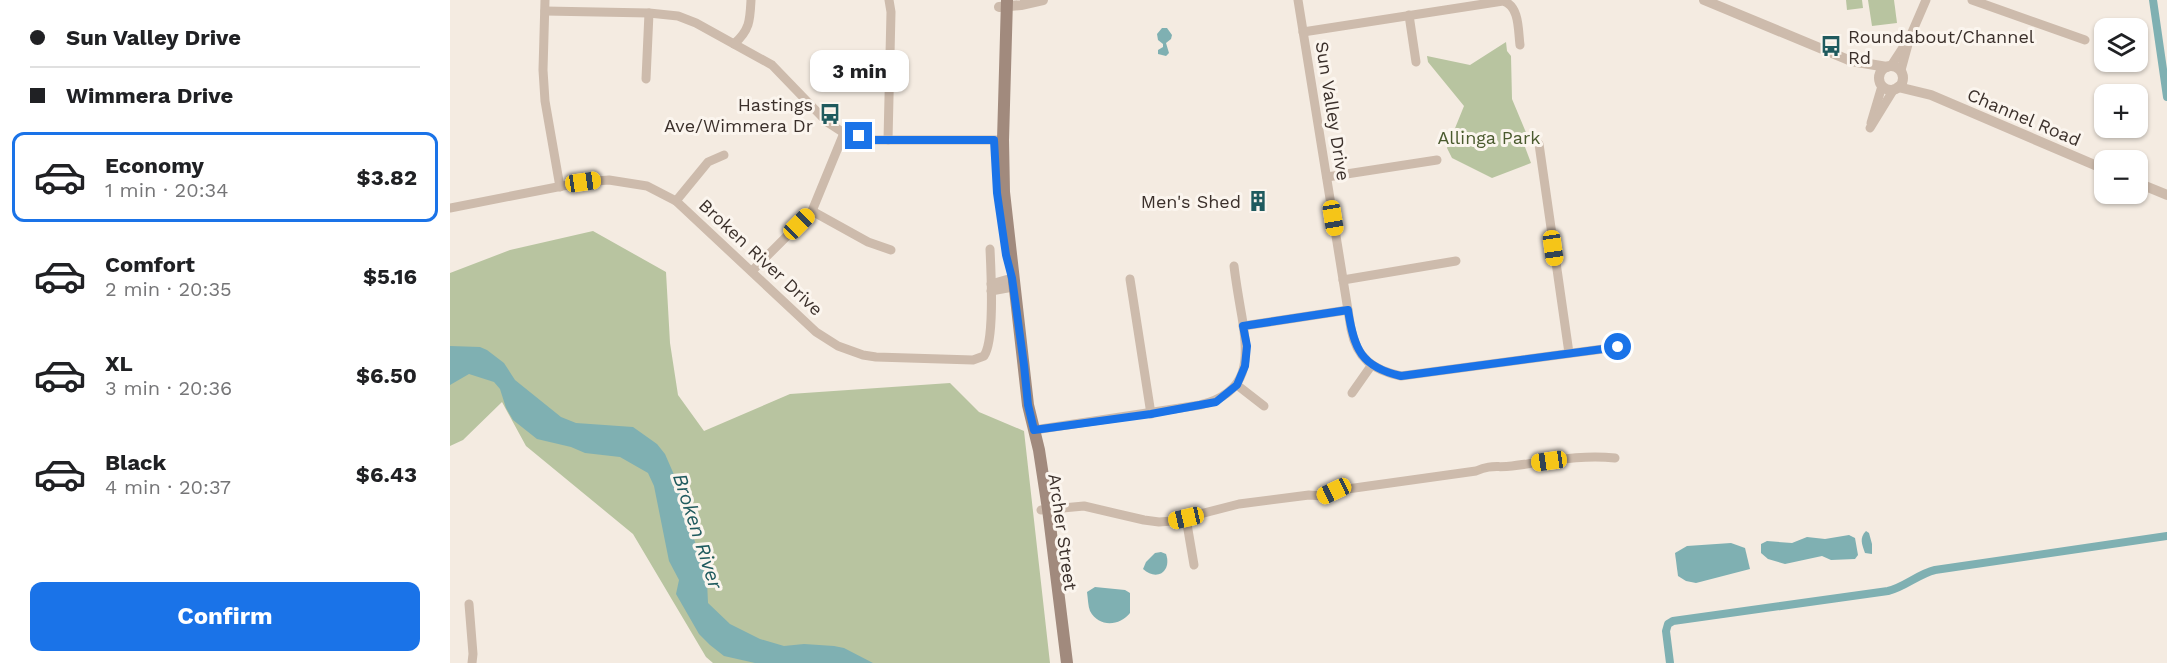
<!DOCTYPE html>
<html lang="en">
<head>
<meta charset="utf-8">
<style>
	body { margin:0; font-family:"Work Sans",sans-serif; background:#f6f6f6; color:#202124; height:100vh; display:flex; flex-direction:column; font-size:22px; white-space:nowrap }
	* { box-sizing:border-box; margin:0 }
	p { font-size:20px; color:#757577 }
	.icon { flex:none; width:33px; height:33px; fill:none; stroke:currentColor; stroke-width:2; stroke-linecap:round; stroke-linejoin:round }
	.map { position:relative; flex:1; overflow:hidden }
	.panel { display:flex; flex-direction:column; background:#fff; width:450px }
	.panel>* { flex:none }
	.banner { display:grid; align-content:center; height:132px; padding:0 30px; background:#fff }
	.tools { position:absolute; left:1644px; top:18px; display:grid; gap:12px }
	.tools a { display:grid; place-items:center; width:54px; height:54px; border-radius:12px; background:#fff; box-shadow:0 2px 4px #0004; font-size:30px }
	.end { position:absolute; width:27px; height:27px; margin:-14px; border:8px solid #1a73e8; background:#fff; box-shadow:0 0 0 3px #fff }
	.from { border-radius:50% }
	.bubble { position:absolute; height:42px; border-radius:12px; background:#fff; box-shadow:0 2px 4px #0004; font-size:20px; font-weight:700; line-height:42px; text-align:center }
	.car { position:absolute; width:18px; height:36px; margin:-18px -9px; border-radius:8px; box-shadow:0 0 4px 2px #0007; background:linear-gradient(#f5c518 24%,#345 0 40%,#f5c518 0 76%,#345 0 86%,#f5c518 0) }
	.banner b { display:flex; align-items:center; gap:21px; height:57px; font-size:22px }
	.banner b+b { border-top:2px solid #e0e0e0 }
	.banner i { width:15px; height:15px; background:#202124 }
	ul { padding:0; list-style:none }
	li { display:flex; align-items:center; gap:18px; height:90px; margin:0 12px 9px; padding:0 18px; border:3px solid transparent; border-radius:12px }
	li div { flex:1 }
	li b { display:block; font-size:22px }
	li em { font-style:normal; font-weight:700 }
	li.selected { border-color:#1a73e8 }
	li>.icon { width:54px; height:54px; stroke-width:1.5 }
	.primary-button { display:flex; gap:12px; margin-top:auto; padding:12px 30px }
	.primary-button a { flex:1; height:69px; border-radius:12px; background:#1a73e8; color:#fff; font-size:24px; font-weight:700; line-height:69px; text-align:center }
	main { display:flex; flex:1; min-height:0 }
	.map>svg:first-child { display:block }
</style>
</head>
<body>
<main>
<section class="panel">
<div class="banner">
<b><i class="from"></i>Sun Valley Drive</b>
<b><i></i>Wimmera Drive</b>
</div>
<ul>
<li class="selected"><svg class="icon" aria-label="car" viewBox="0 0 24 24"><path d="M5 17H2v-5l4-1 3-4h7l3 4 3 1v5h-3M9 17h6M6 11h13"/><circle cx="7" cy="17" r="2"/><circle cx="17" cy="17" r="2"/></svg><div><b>Economy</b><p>1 min · 20:34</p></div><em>$3.82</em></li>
<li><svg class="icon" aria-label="car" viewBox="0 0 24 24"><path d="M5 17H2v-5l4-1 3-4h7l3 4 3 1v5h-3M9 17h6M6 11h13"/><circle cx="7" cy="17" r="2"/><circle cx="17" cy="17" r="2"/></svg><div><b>Comfort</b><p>2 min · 20:35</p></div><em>$5.16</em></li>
<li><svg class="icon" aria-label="car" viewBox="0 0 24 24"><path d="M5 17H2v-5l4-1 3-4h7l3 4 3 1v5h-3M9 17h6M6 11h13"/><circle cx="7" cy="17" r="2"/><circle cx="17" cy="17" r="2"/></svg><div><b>XL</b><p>3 min · 20:36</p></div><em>$6.50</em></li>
<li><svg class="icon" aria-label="car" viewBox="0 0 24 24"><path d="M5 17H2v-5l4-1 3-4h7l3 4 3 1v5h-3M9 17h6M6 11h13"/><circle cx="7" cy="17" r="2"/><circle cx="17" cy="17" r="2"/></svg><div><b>Black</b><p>4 min · 20:37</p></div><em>$6.43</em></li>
</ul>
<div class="primary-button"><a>Confirm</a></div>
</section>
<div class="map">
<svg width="1717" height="663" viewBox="0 0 1717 663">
	<rect width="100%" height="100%" fill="#f4ebe1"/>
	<g fill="#b8c4a0">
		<path d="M 1396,0 L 1412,0 L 1413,8 L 1397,10 Z"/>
		<path d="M 1418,0 L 1444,0 L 1447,23 L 1422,26 Z"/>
		<path d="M 1056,42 L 1057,51 L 1061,56 L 1062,99 L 1077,135 L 1075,147 L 1081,163 L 1042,178 L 1002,158 L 997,148 L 1014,106 L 978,62 L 977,56 L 1020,65 Z"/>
		<path d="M 143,231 L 216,272 L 220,343 L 228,395 L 254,431 L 340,394 L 500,383 L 529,412 L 574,431 L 600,663 L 263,663 L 256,657 L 183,534 L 76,446 L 52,402 L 13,440 L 0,446 L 0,273 L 60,250 Z"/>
	</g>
	<g fill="#7fb0b2">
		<path d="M 712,28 L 717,28 L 722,35 L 721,39 L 716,43 L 719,53 L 716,56 L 708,54 L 708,50 L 713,47 L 713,44 L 708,40 L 707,34 Z"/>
		<path d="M 0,346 L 30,347 L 37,350 L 54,363 L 65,380 L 111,417 L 126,423 L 183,427 L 207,444 L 215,454 L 225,477 L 257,581 L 258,603 L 280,624 L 310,639 L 334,646 L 354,644 L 384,646 L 394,648 L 423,663 L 305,663 L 274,656 L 260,645 L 249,634 L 226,594 L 229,580 L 219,561 L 204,486 L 198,473 L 170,457 L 135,453 L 121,447 L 87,439 L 63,420 L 56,408 L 50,389 L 44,382 L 19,374 L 0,385 Z"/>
		<path d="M 1416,531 L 1419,533 L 1422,544 L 1422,554 L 1415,553 C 1412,544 1409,538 1416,531 Z"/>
		<path d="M 1399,535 L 1405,538 L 1408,555 L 1405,559 L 1381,560 L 1372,556 L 1335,564 L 1318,559 L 1311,553 L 1311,544 L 1317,541 L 1342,543 L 1357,537 L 1375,539 Z"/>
		<path d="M 1281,543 L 1295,548 L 1300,569 L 1246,583 L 1236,581 L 1228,576 L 1225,553 L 1237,546 Z"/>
		<path d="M 711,552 L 716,554 C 722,571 707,582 693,569 L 696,562 L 705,553 Z"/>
		<path d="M 645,587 L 675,590 L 680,593 L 680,613 C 670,626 649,628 640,611 C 638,606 638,599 637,592 Z"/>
	</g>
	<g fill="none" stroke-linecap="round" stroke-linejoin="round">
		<g stroke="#7fb0b2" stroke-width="8">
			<path d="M 1703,0 L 1717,97"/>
			<path d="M 1220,663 L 1216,631 L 1218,624 L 1223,621 L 1438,591 C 1455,587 1468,574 1485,570 L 1717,536"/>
		</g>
		<g stroke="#cdbbac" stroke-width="9">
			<path d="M 95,0 L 93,70 L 95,101 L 110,187"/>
			<path d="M 848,0 L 901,329 C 907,359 923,370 951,376 L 1168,347"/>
			<path d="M 1522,0 L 1635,40"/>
			<path d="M 95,11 L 199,13 L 228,16 L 246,23 L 322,65 L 377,122 L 394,133 L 423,140 L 553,140"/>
			<path d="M 959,15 L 966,62"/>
			<path d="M 853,32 L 1053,1 C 1070,6 1068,31 1070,45"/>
			<path d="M 284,44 C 300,30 300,20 301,0"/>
			<path d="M 1441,66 L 1454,46"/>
			<path d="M 1451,70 L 1460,37 L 1476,0"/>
			<path d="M 196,79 L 199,13"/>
			<path d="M 1421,123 L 1432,86"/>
			<path d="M 1420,128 L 1444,89"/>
			<path d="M 438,140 L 441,12 L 439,0"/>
			<path d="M 1089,144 L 1119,353"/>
			<path d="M 877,177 L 987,160"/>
			<path d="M 226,201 L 258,162 L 274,155"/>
			<path d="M 0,208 L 133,182 L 159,180 L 197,186 L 226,201 L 366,332 L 388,346 L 413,355 L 426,357 L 523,360 L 534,356 C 545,340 541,271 540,249"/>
			<path d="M 362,211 L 418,242 L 441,250"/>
			<path d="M 302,271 L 362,211 L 394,133"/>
			<path d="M 680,279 L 701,414"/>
			<path d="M 893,280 L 1006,261"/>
			<path d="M 541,284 L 562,278"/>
			<path d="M 541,291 L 563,287"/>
			<path d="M 793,326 L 898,310"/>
			<path d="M 787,385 L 814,406"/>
			<path d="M 902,393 L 921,366"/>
			<path d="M 584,430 L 750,405 C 800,393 799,359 792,317 C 789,300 786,283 784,266"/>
			<path d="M 591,510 L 634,506 L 694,520 L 709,522 L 723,521 L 789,504 L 859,495 L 873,496 L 883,491 L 1026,471 C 1042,464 1046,468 1062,466 C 1096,462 1130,454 1165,458"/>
			<path d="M 736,518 L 744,565"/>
			<path d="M 19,604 L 23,654 L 22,663"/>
		</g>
		<g stroke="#cdbbac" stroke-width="10">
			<path d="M 1254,0 L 1401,61 L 1437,67"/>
			<path d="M 549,7 L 571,5 L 593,0"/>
			<circle cx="1441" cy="78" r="12"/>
			<path d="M 1448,87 L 1481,95 L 1654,169"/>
			<path d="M 1688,183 L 1717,195"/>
		</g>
		<path stroke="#a18a7d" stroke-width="12" d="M 557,0 L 553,140 L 554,192 L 578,405 L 589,450 L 598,509 L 617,663"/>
	</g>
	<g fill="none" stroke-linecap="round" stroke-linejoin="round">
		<path stroke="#1a73e8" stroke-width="8" d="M 409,136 L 423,140 L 544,140 L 547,193 L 556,255 L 562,278 L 574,365 L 578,405 L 584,430 L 701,414 L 766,402 L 787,385 L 795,366 L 797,346 L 793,326 L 898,310 C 904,349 911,367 951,376 L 1168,347"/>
	</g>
	<defs>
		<symbol id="bus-bare" viewBox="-9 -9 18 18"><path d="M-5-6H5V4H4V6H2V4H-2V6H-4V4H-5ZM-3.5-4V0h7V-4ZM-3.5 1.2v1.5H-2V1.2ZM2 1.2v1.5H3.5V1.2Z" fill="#1f5a5e" stroke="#fbf5ee" stroke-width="2.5" paint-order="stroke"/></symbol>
		<symbol id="building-bare" viewBox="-9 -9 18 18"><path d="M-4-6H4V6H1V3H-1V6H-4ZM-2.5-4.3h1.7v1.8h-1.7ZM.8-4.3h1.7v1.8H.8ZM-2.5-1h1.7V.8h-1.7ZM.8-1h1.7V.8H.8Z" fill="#1f5a5e" stroke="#fbf5ee" stroke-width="2.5" paint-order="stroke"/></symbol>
	</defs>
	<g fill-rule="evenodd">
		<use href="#bus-bare" x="1366" y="31" width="30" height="30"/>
		<use href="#bus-bare" x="365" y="99" width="30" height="30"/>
		<use href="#building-bare" x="793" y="186" width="30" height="30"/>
	</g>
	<g text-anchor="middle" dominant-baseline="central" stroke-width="6" stroke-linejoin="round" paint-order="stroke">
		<g font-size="18" fill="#3b302b" stroke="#fbf5ee" text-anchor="end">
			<text x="1398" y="36" text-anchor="start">Roundabout/Channel<tspan x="1398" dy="21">Rd</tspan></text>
			<text x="363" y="104">Hastings<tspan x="363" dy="21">Ave/Wimmera Dr</tspan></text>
			<text x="791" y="201">Men's Shed</text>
		</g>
		<g font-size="18" fill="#3b302b" stroke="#fbf5ee">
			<text transform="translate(883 111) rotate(81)">Sun Valley Drive</text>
			<text transform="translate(1574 117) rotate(23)">Channel Road</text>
			<text transform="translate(311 257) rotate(43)">Broken River Drive</text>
			<text transform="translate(613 532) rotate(82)">Archer Street</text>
		</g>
		<g font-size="18" fill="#4a5a2e" stroke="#fbf5ee">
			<text x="1039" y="137">Allinga Park</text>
		</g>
		<g font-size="20" font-style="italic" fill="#1f5a5e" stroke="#fbf5ee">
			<text transform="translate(248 531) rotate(72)">Broken River</text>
		</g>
	</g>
</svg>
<div class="tools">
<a><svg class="icon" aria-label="layers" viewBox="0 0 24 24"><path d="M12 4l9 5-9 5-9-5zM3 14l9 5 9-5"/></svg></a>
<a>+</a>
<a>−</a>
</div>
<i class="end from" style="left:1168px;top:347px"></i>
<i class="end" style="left:409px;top:136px"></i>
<div class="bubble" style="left:360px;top:50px;width:99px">3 min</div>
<i class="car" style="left:133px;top:182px;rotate:82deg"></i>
<i class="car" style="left:883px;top:218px;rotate:171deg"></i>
<i class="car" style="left:349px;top:224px;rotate:45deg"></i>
<i class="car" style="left:1103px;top:248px;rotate:172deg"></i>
<i class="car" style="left:1099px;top:461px;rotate:262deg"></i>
<i class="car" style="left:884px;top:491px;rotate:245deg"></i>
<i class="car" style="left:736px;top:518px;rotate:257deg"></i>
</div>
</main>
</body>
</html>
